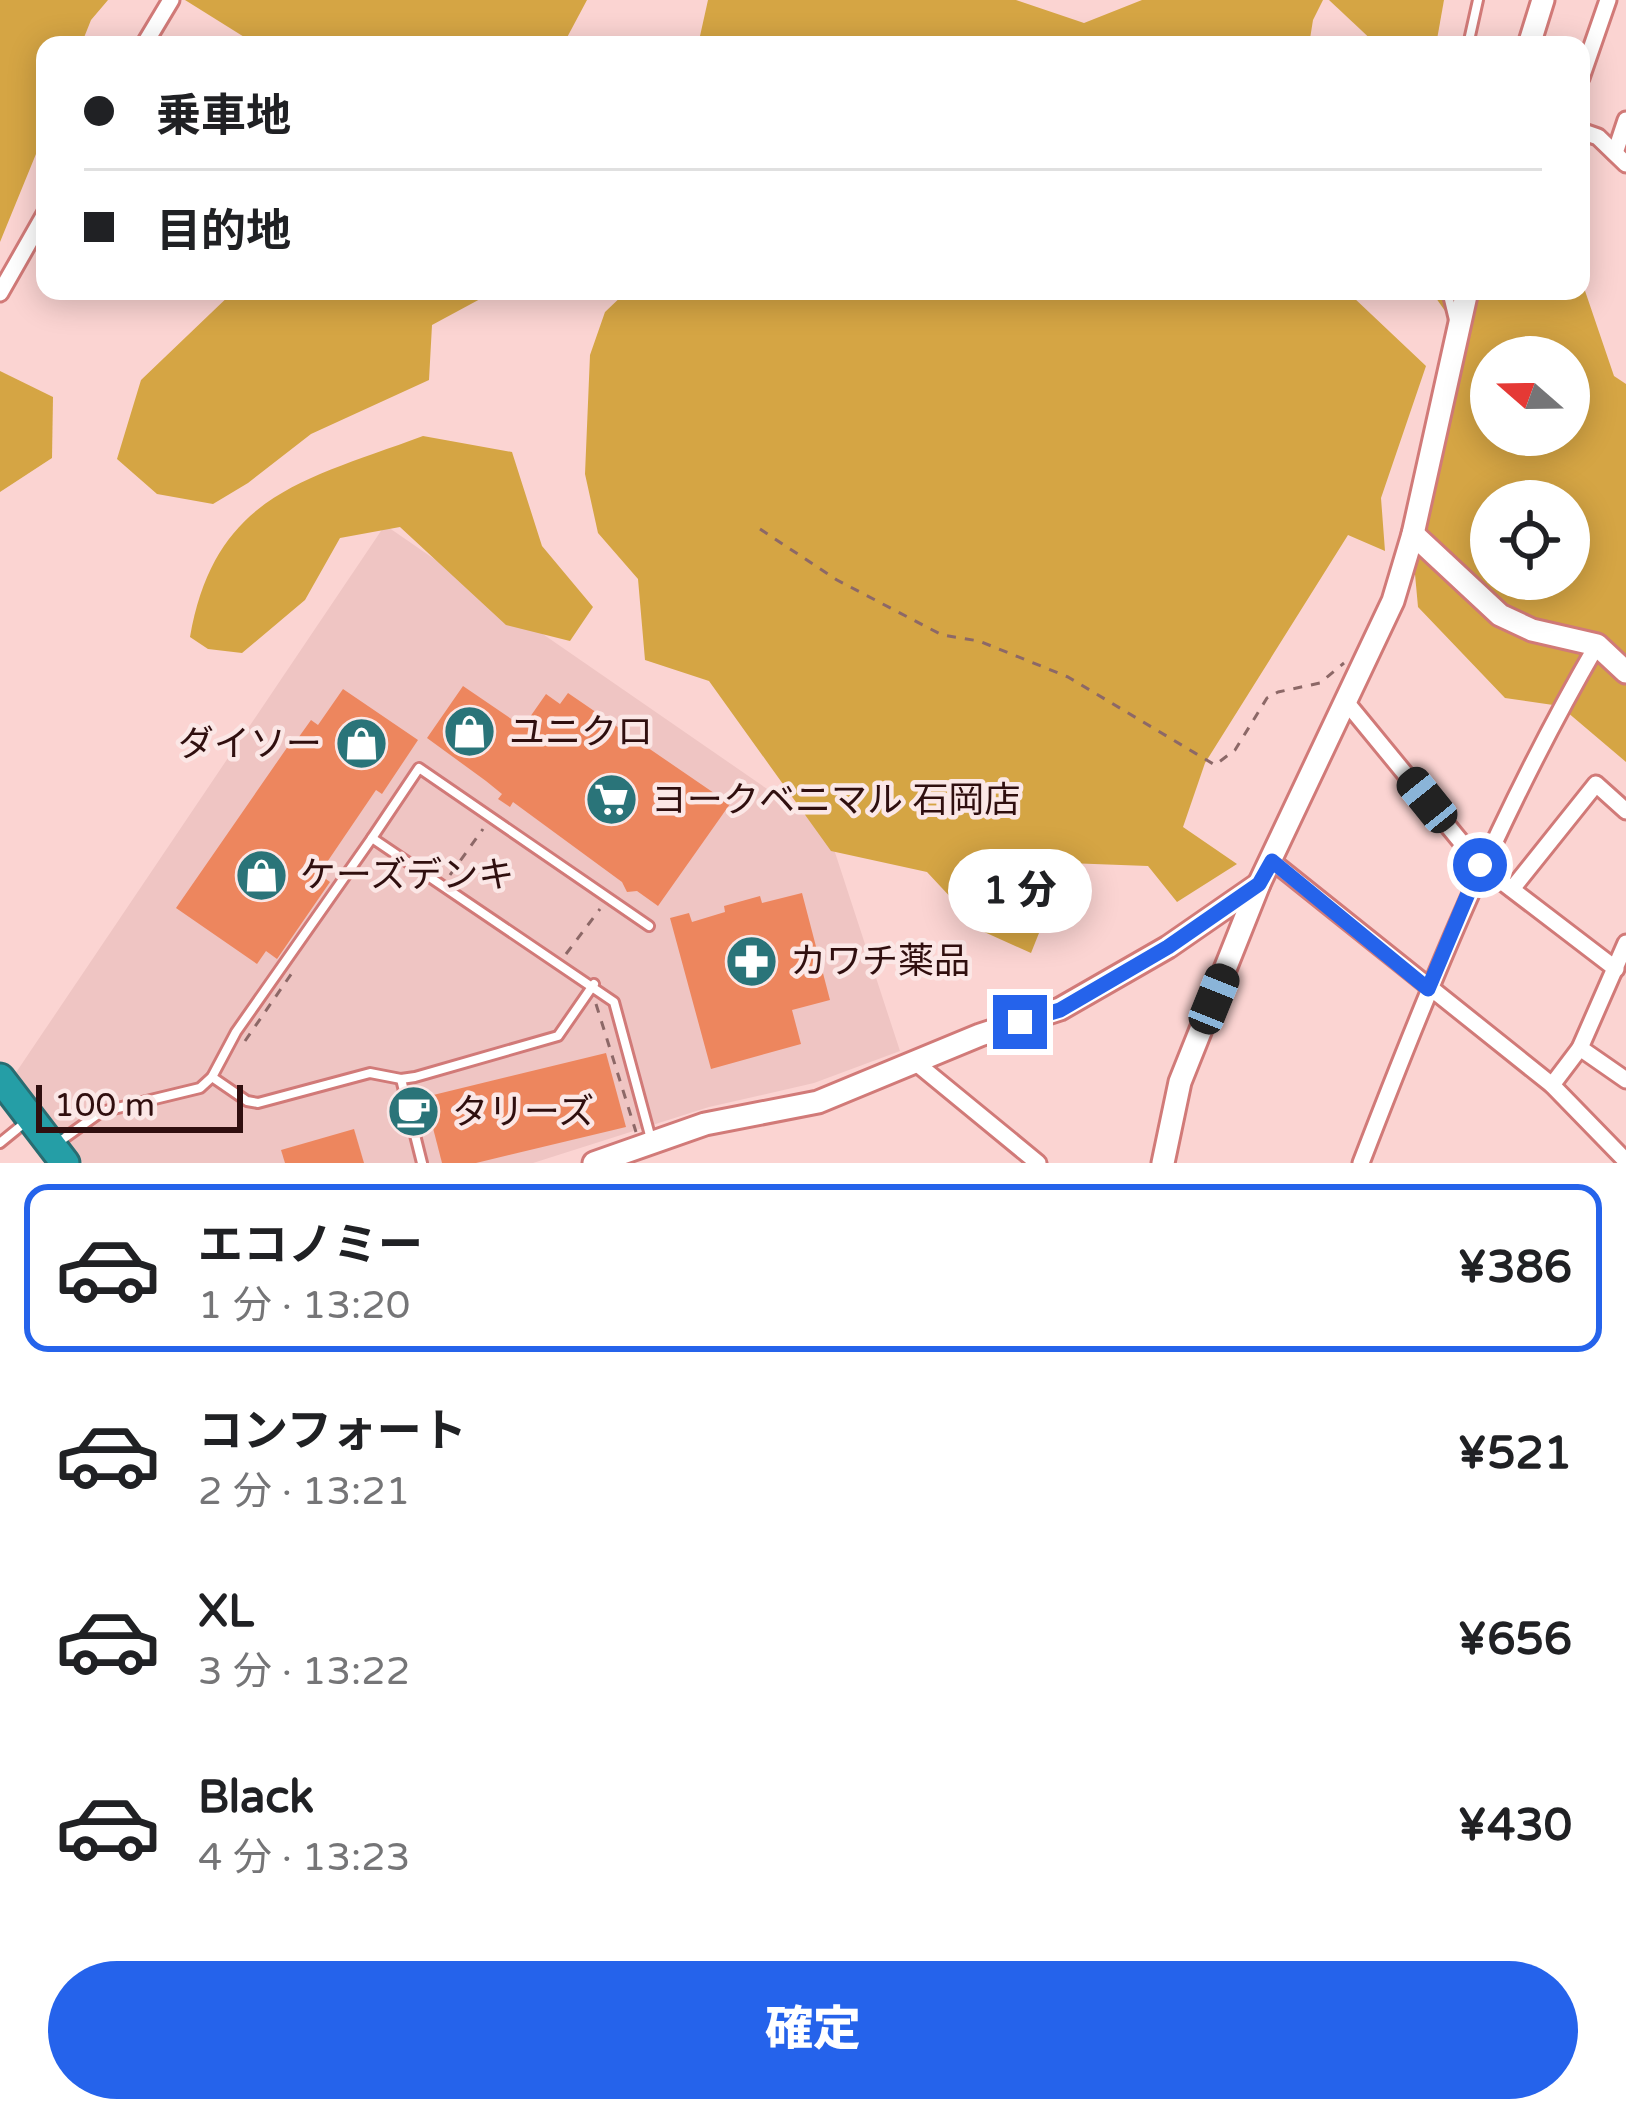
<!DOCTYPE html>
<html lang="ja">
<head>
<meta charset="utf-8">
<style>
	body { margin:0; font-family:"Varela Round","Noto Sans JP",sans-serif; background:#f2f2f2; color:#202124; height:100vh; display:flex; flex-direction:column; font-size:45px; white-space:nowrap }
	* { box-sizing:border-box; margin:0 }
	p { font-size:39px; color:#757577 }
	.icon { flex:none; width:66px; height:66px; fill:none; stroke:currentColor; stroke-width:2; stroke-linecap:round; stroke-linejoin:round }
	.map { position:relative; height:1163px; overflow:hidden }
	.drawer { display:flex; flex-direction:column; background:#fff; flex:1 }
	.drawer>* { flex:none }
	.top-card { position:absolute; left:36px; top:36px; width:1554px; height:264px; border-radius:24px; box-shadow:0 6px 30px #0003; display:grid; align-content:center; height:264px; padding:0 48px; background:#fff }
	.needle { width:78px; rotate:290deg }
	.fabs { position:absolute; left:1470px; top:336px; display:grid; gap:24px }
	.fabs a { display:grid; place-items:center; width:120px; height:120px; border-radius:50%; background:#fff; box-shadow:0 6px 30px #0003; font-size:60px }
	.scale { position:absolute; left:36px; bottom:30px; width:207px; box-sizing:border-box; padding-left:12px; border:6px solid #300f0f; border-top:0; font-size:33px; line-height:42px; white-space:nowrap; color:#300f0f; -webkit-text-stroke:9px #fbe7e6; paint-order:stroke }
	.end { position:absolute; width:54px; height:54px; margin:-27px; border:15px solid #2563eb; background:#fff; box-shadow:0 0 0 6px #fff }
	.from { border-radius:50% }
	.bubble { position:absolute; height:84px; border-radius:42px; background:#fff; box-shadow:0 6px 30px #0003; font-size:39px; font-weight:800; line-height:84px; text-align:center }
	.car { position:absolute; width:36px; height:72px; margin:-36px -18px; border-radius:15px; box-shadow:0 0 9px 3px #0007; background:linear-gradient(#222 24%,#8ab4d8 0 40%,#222 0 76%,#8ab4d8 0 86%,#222 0) }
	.top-card b { display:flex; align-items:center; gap:42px; height:114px; font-size:45px }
	.top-card b+b { border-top:3px solid #e0e0e0 }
	.top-card i { width:30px; height:30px; background:#202124 }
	ul { padding:21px 0 0; list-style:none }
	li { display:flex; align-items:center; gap:36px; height:168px; margin:0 24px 18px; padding:0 24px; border:6px solid transparent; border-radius:24px }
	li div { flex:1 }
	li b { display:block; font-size:45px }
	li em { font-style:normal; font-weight:800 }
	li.selected { border-color:#2563eb }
	li>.icon { width:108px; height:108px; stroke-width:1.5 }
	.button { display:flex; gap:24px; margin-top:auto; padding:24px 48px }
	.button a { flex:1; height:138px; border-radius:72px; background:#2563eb; color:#fff; font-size:48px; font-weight:800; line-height:138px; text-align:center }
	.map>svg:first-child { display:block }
</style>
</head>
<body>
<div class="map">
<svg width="1626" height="1163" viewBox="0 0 1626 1163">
	<rect width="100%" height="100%" fill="#fbd4d2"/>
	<path fill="#efc5c3" d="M 385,525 L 828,831 L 900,1051 L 814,1083 L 709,1107 L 533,1163 L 83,1163 L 15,1074 Z"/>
	<g fill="#d5a544" fill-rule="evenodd">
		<path d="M 0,0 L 108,0 L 91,20 L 81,45 L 45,45 L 45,132 L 0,242 Z"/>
		<path d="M 185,0 L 587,0 L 563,45 L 248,45 L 249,40 Z"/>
		<path d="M 708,0 L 1016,0 L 1084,23 L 1142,0 L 1323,0 L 1313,20 L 1309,45 L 698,45 Z"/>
		<path d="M 1329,0 L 1444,0 L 1436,45 L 1377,45 Z"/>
		<path d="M 1582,282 L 1614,376 L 1626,384 L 1626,762 L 1560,706 L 1505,698 L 1418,607 L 1409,508 L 1462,335 L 1431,291 L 1581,291 ZM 1491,357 L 1569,357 L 1569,435 L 1491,435 ZM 1491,501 L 1569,501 L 1569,579 L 1491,579 Z"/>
		<path d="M 234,291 L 495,291 L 432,325 L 429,380 L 311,434 L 248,483 L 213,504 L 157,494 L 117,459 L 141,380 Z"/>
		<path d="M 627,291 L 1252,291 L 1255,298 L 1353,297 L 1426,366 L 1381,498 L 1385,551 L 1348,535 L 1205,763 L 1183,827 L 1237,864 L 1177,902 L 1148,866 L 1067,863 L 1031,953 L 982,931 L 927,872 L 831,851 L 709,681 L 645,660 L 638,579 L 598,533 L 585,474 L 590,355 L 605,312 Z"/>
		<path d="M 0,371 L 53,397 L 52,458 L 0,492 Z"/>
		<path d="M 423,436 L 512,452 L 542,546 L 593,607 L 570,641 L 506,625 L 400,527 L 340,538 L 305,600 L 242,653 L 208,649 L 190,637 C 215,494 305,480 423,436 Z"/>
	</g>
	<g fill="#ed865e">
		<path d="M 463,686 L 523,727 L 546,694 L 560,704 L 568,693 L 730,804 L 658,906 L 637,891 L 627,892 L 622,882 L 513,802 L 510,807 L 498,799 L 502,794 L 486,781 L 427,738 Z"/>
		<path d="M 343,689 L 418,740 L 382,794 L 376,790 L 319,874 L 330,882 L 277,959 L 266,951 L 257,964 L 176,908 L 293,739 L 296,741 L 311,720 L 318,725 Z"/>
		<path d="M 802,893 L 830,1000 L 792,1010 L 801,1044 L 711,1069 L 670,918 L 689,913 L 692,922 L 725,912 L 724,906 L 760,896 L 762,903 Z"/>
		<path d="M 606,1053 L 626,1127 L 476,1163 L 442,1163 L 425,1097 Z"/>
		<path d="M 354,1129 L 364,1163 L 285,1163 L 281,1150 Z"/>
	</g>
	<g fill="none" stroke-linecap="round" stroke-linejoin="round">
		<defs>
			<g id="lane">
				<path d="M 1468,45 L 1478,0"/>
				<path d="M 1447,291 L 1454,320"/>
				<path d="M 372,838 L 419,768 L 649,926"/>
				<path d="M 212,1077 L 247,1101 L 258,1103 L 370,1073 L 401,1079 L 415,1077 L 558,1036 L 594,984"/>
				<path d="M 401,1079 L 422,1163"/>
				<path d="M 0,1143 L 27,1121"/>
				<path d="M 56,1144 L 101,1112 L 200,1088 L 212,1077 L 236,1032 L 372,838 L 614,1002 L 651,1139"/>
			</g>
			<g id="street">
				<path d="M 144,45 L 171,0"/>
				<path d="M 1581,78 L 1608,0"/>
				<path d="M 1581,131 L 1598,137 L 1626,164"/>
				<path d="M 1615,153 L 1626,120"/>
				<path d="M 0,293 L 45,214"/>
				<path d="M 1347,703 L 1480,865 L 1616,969"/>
				<path d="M 1272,861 L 1552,1085 L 1626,1161"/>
				<path d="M 1512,889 L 1596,784 L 1626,811"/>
				<path d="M 1580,1048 L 1626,1080"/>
				<path d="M 915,1062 L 1038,1163"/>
				<path d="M 1552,1085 L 1580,1048 L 1626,943"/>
				<path d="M 1361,1163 C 1431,981 1499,814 1597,645"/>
			</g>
			<g id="secondary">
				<path d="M 1529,45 L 1543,0"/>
				<path d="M 1413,534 L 1500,615 L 1532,630 L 1597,645 L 1626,672"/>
				<path d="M 594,1163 L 705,1124 L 818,1102 L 980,1035 L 1060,1009 L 1168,947 L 1259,884"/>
				<path d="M 1163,1163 L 1180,1082 L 1259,884 L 1393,601 L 1413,534 L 1467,291"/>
			</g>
			<path id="highway" d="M 0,1078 L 65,1163"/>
		</defs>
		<use href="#lane" stroke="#d17a78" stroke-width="14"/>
		<use href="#street" stroke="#d17a78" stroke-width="21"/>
		<use href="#secondary" stroke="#d17a78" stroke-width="27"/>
		<use href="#highway" stroke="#296c71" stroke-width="33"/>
		<g stroke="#8c6867" stroke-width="3" stroke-dasharray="9 9" stroke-linecap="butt">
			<path d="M 760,529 L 837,580 L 942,635 L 979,641 L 1068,677 L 1215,765 L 1235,750 L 1267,698 L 1278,692 L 1320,683 L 1344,663"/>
			<path d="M 450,875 L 483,829"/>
			<path d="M 566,954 L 600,909"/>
			<path d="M 596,1004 L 636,1132"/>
			<path d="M 245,1041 L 294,970"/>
		</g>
		<use href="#lane" stroke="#fff" stroke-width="8"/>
		<use href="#street" stroke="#fff" stroke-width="15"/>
		<use href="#secondary" stroke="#fff" stroke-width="21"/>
		<use href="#highway" stroke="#259ea6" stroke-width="27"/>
	</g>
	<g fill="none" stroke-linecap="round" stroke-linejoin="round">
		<path stroke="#2563eb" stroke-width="15" d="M 1020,1022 L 1060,1010 L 1168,947 L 1259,884 L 1272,861 L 1428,989 L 1480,865"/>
	</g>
	<defs>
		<symbol id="shop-disc" viewBox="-11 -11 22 22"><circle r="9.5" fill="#2a7479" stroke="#fbe7e6"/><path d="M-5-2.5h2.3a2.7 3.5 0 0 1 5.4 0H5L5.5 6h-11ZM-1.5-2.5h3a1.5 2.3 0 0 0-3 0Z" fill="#fff"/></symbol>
		<symbol id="supermarket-disc" viewBox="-11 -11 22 22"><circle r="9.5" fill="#2a7479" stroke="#fbe7e6"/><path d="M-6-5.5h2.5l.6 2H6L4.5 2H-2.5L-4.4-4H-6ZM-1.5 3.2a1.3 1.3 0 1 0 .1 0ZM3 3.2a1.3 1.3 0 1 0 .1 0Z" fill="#fff"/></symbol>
		<symbol id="pharmacy-disc" viewBox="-11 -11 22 22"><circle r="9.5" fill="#2a7479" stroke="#fbe7e6"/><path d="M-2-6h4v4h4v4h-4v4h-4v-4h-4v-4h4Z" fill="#fff"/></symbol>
		<symbol id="cafe-disc" viewBox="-11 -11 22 22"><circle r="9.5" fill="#2a7479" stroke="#fbe7e6"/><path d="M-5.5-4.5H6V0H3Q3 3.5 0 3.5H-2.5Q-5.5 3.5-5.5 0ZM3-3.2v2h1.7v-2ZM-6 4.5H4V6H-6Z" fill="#fff"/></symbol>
	</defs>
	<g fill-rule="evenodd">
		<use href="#shop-disc" x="440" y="702" width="59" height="59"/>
		<use href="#shop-disc" x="332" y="714" width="59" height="59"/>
		<use href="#supermarket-disc" x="582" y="770" width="59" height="59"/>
		<use href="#shop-disc" x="232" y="846" width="59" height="59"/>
		<use href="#pharmacy-disc" x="722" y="932" width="59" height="59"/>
		<use href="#cafe-disc" x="384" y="1082" width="59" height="59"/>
	</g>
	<g text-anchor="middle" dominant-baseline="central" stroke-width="9" stroke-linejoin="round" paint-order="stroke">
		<g font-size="36" fill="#300f0f" stroke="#fbe7e6" text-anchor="start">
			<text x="509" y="732">ユニクロ</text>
			<text x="322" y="744" text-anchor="end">ダイソー</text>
			<text x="651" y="800">ヨークベニマル 石岡店</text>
			<text x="300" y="875">ケーズデンキ</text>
			<text x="790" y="961">カワチ薬品</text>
			<text x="452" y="1112">タリーズ</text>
		</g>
	</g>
</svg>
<div class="fabs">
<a><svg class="needle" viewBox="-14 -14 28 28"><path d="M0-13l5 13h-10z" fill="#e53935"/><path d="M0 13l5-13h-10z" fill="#757577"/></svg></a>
<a><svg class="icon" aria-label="locate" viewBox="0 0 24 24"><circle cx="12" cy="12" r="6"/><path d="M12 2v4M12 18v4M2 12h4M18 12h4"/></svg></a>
</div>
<div class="scale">100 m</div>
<i class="end from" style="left:1480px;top:865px"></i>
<i class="end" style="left:1020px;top:1022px"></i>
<div class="bubble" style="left:948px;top:849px;width:144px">1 分</div>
<i class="car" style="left:1427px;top:800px;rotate:321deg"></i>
<i class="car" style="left:1214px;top:999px;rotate:22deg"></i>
<div class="top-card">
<b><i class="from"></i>乗車地</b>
<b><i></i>目的地</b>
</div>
</div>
<section class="drawer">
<ul>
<li class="selected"><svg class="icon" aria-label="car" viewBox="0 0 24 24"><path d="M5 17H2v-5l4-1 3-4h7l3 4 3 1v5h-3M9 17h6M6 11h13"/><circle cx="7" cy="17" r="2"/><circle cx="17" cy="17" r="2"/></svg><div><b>エコノミー</b><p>1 分 · 13:20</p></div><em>¥386</em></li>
<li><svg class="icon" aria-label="car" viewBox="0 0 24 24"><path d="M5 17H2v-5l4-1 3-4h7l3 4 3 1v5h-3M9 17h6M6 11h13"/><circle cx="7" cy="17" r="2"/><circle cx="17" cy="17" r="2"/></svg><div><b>コンフォート</b><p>2 分 · 13:21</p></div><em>¥521</em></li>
<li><svg class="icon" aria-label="car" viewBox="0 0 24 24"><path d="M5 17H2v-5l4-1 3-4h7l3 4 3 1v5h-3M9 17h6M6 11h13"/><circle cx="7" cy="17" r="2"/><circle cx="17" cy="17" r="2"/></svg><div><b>XL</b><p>3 分 · 13:22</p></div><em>¥656</em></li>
<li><svg class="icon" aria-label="car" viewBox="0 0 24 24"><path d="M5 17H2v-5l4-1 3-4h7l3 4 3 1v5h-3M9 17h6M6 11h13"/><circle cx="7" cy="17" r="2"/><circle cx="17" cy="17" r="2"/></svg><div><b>Black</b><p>4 分 · 13:23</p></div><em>¥430</em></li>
</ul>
<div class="button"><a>確定</a></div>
</section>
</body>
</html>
